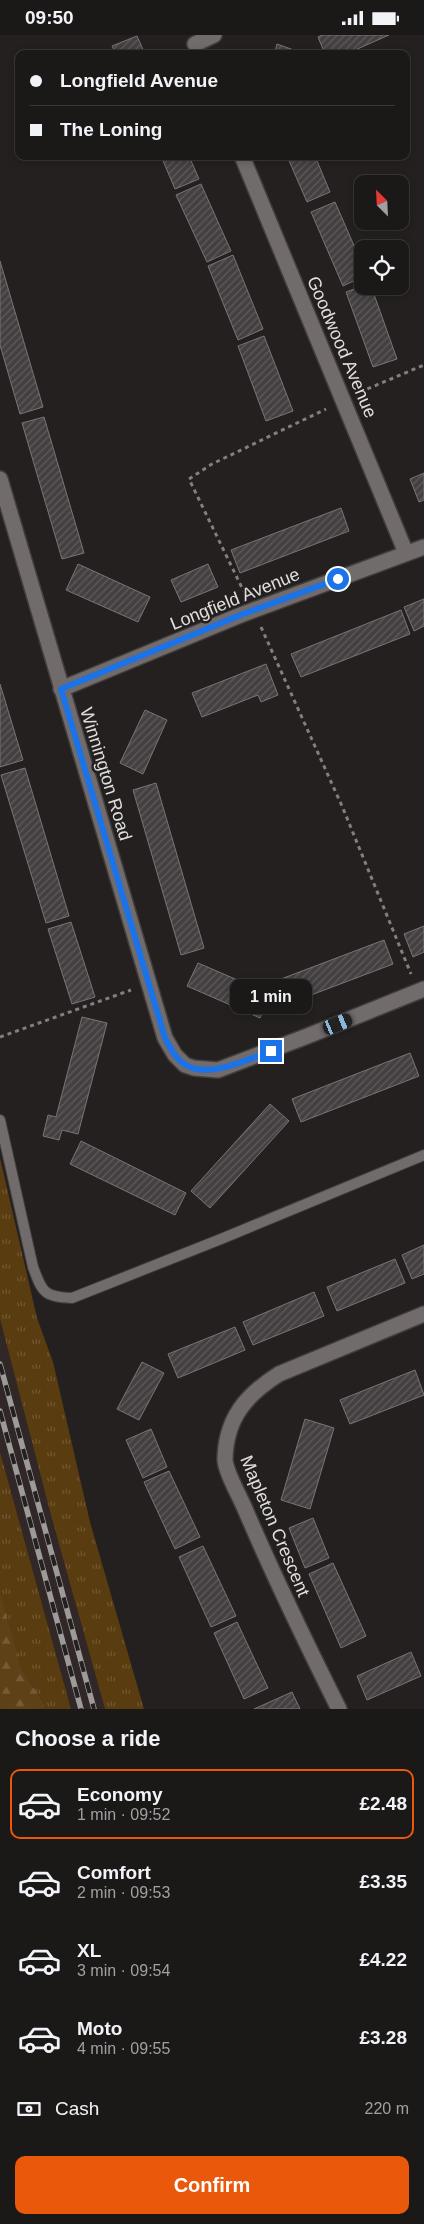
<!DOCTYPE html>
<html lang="en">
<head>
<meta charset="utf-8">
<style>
	body { margin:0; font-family:Helvetica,sans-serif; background:#282525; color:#f1f3f6; height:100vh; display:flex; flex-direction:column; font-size:19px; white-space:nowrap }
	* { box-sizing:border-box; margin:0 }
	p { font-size:16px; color:#a0a0a2 }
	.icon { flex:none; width:28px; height:28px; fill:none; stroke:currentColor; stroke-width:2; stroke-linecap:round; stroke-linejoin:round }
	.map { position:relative; height:1674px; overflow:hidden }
	.drawer { display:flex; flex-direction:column; background:#1b1818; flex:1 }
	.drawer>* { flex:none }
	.top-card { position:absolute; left:15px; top:15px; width:395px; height:110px; border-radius:10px; box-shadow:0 2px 8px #0003,0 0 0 1px #393737; display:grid; align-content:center; height:110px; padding:0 15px; background:#1b1818 }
	.needle { width:32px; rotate:336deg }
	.buttons { position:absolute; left:354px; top:140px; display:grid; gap:10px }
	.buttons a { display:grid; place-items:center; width:55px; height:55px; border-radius:10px; background:#1b1818; box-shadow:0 2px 8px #0003,0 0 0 1px #393737; font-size:25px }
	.end { position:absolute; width:22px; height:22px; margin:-11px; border:6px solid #1a73e8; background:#fff; box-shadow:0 0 0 2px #fff }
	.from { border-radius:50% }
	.bubble { position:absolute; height:35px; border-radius:10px; background:#1b1818; box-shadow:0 2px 8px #0003,0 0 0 1px #393737; font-size:16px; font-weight:700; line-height:35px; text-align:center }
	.car { position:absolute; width:15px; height:30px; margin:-15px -8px; border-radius:6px; box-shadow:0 0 4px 1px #0007; background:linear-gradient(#222 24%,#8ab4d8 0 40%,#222 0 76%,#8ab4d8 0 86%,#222 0) }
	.top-card b { display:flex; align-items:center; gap:18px; height:48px; font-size:19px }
	.top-card b+b { border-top:1px solid #393737 }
	.top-card i { width:12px; height:12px; background:#f1f3f6 }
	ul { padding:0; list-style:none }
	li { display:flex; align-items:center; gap:15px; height:70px; margin:0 10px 8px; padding:0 5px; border:2px solid transparent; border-radius:10px }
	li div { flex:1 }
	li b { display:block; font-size:19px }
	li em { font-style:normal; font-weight:700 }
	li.active { border-color:#ea580c }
	li>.icon { width:45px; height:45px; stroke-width:1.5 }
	h2 { padding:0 15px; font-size:22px; line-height:60px }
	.pay { display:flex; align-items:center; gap:12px; height:55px; padding:0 15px; font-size:19px }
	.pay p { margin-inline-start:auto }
	.action { display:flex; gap:10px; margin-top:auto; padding:10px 15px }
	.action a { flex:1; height:58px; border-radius:10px; background:#ea580c; color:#fff; font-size:20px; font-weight:700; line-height:58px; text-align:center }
	.status { display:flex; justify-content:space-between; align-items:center; height:35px; padding:0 25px; background:#1b1818; direction:ltr }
	.status svg { height:14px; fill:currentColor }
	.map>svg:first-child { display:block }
</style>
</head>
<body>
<div class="status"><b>09:50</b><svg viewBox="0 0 49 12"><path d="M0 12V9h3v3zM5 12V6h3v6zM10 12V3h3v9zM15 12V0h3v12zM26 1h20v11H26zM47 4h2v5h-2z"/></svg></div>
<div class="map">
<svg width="424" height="1674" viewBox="0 0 424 1674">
	<defs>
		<pattern id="grass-tufts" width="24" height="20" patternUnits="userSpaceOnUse" patternTransform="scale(1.25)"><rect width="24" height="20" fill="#593c10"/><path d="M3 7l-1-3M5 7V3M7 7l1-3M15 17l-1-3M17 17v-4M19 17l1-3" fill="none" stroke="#715832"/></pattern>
		<pattern id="forest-firs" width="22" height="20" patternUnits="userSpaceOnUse" patternTransform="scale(1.25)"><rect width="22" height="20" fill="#5e4116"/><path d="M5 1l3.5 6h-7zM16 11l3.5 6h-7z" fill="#755c37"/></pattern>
		<pattern id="building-hatch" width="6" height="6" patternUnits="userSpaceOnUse" patternTransform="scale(1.25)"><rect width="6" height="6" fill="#443f41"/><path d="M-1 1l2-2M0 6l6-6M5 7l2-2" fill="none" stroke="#5f5a5c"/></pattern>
	</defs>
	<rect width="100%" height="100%" fill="#242020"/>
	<path fill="#322727" d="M 0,1284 L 52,1484 L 105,1674 L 71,1674 L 0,1417 Z"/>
	<g fill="url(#grass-tufts)">
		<path d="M 0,1123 L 37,1283 L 53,1327 L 90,1487 L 144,1674 L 105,1674 L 52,1484 L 0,1284 Z"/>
		<path d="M 0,1417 L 71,1674 L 45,1674 L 43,1667 L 22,1636 L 0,1674 Z"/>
	</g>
	<path fill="url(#forest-firs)" d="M 0,1558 L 21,1634 L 43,1667 L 45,1674 L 0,1674 Z"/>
	<g fill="url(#building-hatch)" stroke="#797577">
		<path d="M 322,0 L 389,0 L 346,19 L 325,19 L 318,2 Z"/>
		<path d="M 137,1 L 145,19 L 116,19 L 112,11 Z"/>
		<path d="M 277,9 L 302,18 L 302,19 L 274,19 Z"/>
		<path d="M 161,121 L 189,121 L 199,144 L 175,154 Z"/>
		<path d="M 287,121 L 315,121 L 330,157 L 307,167 Z"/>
		<path d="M 201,149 L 231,216 L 207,227 L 176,160 Z"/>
		<path d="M 335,167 L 362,229 L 362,242 L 343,251 L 311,177 Z"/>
		<path d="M 233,220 L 263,294 L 238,305 L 208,231 Z"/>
		<path d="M 0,226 L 43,372 L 20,379 L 0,310 Z"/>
		<path d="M 362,251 L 371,251 L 397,324 L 373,332 L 346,257 Z"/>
		<path d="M 264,301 L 293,376 L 266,386 L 238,311 Z"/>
		<path d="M 44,382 L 84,518 L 62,524 L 22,388 Z"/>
		<path d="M 424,438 L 424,465 L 419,467 L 410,444 Z"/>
		<path d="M 341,473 L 349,496 L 240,538 L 231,515 Z"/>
		<path d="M 78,529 L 150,562 L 138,587 L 66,555 Z"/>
		<path d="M 208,529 L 218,552 L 181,567 L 171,545 Z"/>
		<path d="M 424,564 L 424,591 L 414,596 L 404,572 Z"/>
		<path d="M 401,575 L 410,599 L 301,642 L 291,619 Z"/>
		<path d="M 266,629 L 278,660 L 261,667 L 258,660 L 202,682 L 192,658 Z"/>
		<path d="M 0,649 L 23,725 L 0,732 Z"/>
		<path d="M 145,675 L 167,685 L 143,739 L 120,728 Z"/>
		<path d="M 25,733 L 69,881 L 46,888 L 1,740 Z"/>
		<path d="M 156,748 L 204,913 L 181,920 L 133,755 Z"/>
		<path d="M 71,887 L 95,962 L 72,969 L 48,894 Z"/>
		<path d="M 424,891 L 424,917 L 413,922 L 404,899 Z"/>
		<path d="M 384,905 L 393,929 L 290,968 L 281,944 Z"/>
		<path d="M 198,928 L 270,959 L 260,983 L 187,951 Z"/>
		<path d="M 82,982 L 107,988 L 78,1099 L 62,1095 L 59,1105 L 43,1101 L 48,1080 L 56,1082 Z"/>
		<path d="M 410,1018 L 419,1041 L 301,1087 L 292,1064 Z"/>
		<path d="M 270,1069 L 289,1086 L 210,1173 L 191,1156 Z"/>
		<path d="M 81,1106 L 186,1158 L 175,1180 L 70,1129 Z"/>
		<path d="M 424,1210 L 424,1239 L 412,1244 L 402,1220 Z"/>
		<path d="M 395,1224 L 405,1248 L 337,1276 L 327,1252 Z"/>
		<path d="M 314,1257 L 324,1281 L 253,1310 L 243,1287 Z"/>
		<path d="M 235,1292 L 245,1315 L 178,1343 L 168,1319 Z"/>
		<path d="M 142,1327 L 164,1338 L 139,1385 L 117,1374 Z"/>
		<path d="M 415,1335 L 424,1360 L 350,1389 L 340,1365 Z"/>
		<path d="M 305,1384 L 334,1393 L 310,1474 L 281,1465 Z"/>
		<path d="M 151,1394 L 167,1432 L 143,1443 L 126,1405 Z"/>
		<path d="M 169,1436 L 200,1502 L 175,1514 L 144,1447 Z"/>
		<path d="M 313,1483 L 329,1523 L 305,1533 L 289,1493 Z"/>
		<path d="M 203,1511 L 236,1581 L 211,1592 L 179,1522 Z"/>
		<path d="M 333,1528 L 366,1601 L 341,1613 L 309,1539 Z"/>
		<path d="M 237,1587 L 268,1653 L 244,1664 L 214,1598 Z"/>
		<path d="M 411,1617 L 421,1641 L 367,1665 L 357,1641 Z"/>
		<path d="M 292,1657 L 300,1674 L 254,1674 Z"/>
	</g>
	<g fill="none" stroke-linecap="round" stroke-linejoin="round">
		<defs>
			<path id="lane" d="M 0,1085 L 33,1232 C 42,1257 44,1262 72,1263 L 221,1204 L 424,1120"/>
			<g id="street">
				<path d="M 195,9 L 214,0"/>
				<path d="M 242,121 L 406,518"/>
				<path d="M 0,444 L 165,1003 L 175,1020 L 185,1030 L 194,1033 L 218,1035 L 305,1002 L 424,954"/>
				<path d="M 61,654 L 243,579 L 424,512"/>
				<path d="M 339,1674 C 306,1608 274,1542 245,1474 C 240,1462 225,1436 225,1424 C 226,1383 246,1360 279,1339 L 424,1279"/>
			</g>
		</defs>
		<use href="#lane" stroke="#403d3d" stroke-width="12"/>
		<use href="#street" stroke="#403d3d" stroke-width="18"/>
		<g stroke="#827f7f" stroke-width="3" stroke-dasharray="4 4" stroke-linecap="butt">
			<path d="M 360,357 L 424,330"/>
			<path d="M 245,559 L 189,444 L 212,429 L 326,374"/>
			<path d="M 261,592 L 342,771 L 411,939"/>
			<path d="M 0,1002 L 131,955"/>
		</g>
		<use href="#lane" stroke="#716b6c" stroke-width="10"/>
		<use href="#street" stroke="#716b6c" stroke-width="15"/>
		<defs>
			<g id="rail">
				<path d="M 0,1329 L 94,1674"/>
				<path d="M 0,1376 L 81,1674"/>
			</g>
		</defs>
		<use href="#rail" stroke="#9d9a9a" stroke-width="5.5"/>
		<use href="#rail" stroke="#242020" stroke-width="4" stroke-dasharray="11" stroke-linecap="butt"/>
	</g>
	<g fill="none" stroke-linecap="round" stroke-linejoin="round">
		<path stroke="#1a73e8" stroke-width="6" d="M 271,1016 C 249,1024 208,1044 186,1030 C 176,1025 170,1012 165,1003 L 61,654 L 243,579 L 338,544"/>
	</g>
	<g text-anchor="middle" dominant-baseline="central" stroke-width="5" stroke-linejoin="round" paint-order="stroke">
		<g font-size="18" fill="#e1dede" stroke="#242020">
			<text transform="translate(342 312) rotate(67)">Goodwood Avenue</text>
			<text transform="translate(235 564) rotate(-22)">Longfield Avenue</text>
			<text transform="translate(106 739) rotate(73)">Winnington Road</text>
			<text transform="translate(275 1491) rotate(67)">Mapleton Crescent</text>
		</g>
	</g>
</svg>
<div class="buttons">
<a><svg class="needle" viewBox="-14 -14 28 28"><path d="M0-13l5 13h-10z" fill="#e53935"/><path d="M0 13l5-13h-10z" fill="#a0a0a2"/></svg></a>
<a><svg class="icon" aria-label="locate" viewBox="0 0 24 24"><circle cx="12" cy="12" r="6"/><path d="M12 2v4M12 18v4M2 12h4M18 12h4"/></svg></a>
</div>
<i class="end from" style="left:338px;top:544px"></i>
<i class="end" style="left:271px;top:1016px"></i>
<div class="bubble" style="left:230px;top:944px;width:82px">1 min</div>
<i class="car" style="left:338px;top:989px;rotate:68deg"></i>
<div class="top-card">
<b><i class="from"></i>Longfield Avenue</b>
<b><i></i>The Loning</b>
</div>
</div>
<section class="drawer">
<h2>Choose a ride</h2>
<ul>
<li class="active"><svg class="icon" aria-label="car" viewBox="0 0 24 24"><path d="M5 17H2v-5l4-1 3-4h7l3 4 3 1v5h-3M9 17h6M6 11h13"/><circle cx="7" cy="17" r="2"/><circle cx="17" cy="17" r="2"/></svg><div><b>Economy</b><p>1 min · 09:52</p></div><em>£2.48</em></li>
<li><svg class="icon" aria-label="car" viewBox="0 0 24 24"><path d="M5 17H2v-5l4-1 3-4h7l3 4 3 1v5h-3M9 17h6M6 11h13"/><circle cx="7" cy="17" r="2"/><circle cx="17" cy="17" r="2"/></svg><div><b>Comfort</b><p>2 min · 09:53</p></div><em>£3.35</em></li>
<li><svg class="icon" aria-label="car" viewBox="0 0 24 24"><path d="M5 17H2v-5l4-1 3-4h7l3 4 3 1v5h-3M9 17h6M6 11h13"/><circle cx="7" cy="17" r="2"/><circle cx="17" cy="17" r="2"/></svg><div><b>XL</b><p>3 min · 09:54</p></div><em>£4.22</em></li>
<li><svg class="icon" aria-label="car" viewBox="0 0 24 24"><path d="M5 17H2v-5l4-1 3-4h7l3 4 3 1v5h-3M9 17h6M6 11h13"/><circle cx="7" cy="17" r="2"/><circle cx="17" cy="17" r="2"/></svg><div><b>Moto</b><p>4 min · 09:55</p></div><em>£3.28</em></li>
</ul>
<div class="pay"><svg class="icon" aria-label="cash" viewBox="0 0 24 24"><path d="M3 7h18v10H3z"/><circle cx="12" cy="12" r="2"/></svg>Cash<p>220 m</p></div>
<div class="action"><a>Confirm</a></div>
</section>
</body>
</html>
